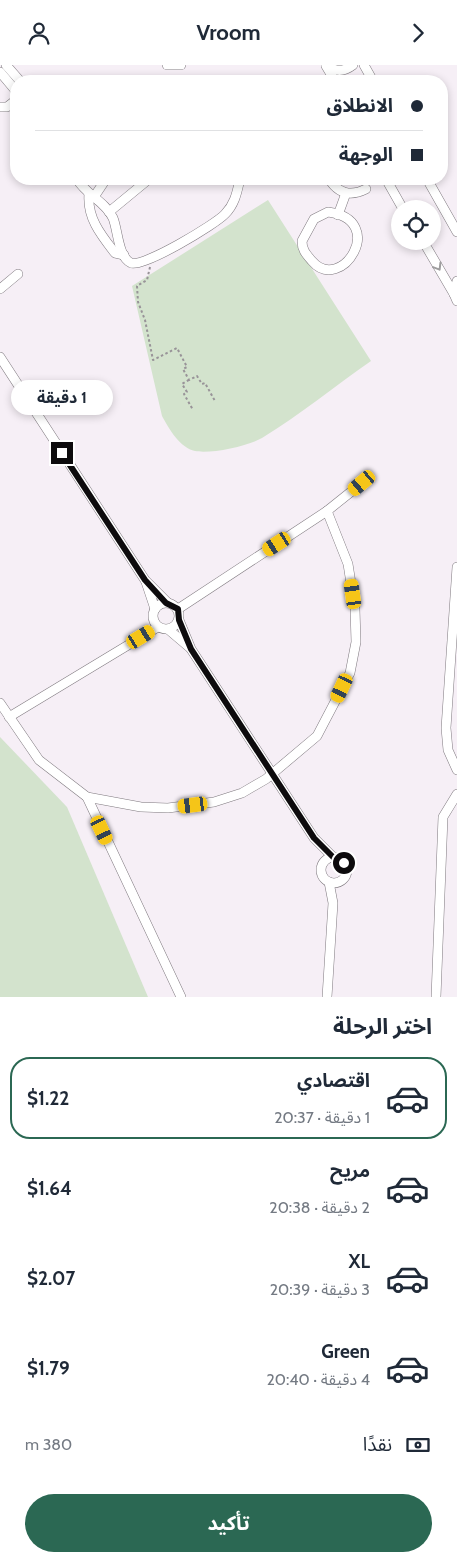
<!DOCTYPE html>
<html lang="ar">
<head>
<meta charset="utf-8">
<style>
	body { margin:0; font-family:Cabin,"Noto Sans Arabic",sans-serif; background:#f6f6f7; color:#1f2937; direction:rtl; height:100vh; display:flex; flex-direction:column; font-size:19px; white-space:nowrap }
	* { box-sizing:border-box; margin:0 }
	p { font-size:16px; color:#747a83 }
	.icon { flex:none; width:28px; height:28px; fill:none; stroke:currentColor; stroke-width:2; stroke-linecap:round; stroke-linejoin:round }
	.map { position:relative; height:932px; overflow:hidden; direction:ltr }
	.details { display:flex; flex-direction:column; background:#fff; flex:1 }
	.details>* { flex:none }
	.guide { position:absolute; left:10px; top:10px; width:438px; height:110px; border-radius:20px; box-shadow:0 2px 8px #0003; direction:rtl; display:grid; align-content:center; height:110px; padding:0 25px; background:#fff }
	.buttons { position:absolute; left:391px; top:135px; display:grid; gap:10px }
	.buttons a { display:grid; place-items:center; width:50px; height:50px; border-radius:50%; background:#fff; box-shadow:0 2px 8px #0003; font-size:25px }
	.end { position:absolute; width:22px; height:22px; margin:-11px; border:6px solid #0d0b0d; background:#fff; box-shadow:0 0 0 2px #fff }
	.from { border-radius:50% }
	.bubble { position:absolute; height:35px; border-radius:18px; background:#fff; box-shadow:0 2px 8px #0003; font-size:16px; font-weight:700; line-height:35px; text-align:center; direction:rtl }
	.car { position:absolute; width:15px; height:30px; margin:-15px -8px; border-radius:6px; box-shadow:0 0 4px 1px #0007; background:linear-gradient(#f5c518 24%,#345 0 40%,#f5c518 0 76%,#345 0 86%,#f5c518 0) }
	.guide b { display:flex; align-items:center; gap:18px; height:48px; font-size:19px }
	.guide b+b { border-top:1px solid #e0e1e3 }
	.guide i { width:12px; height:12px; background:#1f2937 }
	ul { padding:0; list-style:none }
	li { display:flex; align-items:center; gap:15px; height:82px; margin:0 10px 8px; padding:0 15px; border:2px solid transparent; border-radius:20px }
	li div { flex:1 }
	li b { display:block; font-size:19px }
	li em { font-style:normal; font-weight:700 }
	li.current { border-color:#2b6853 }
	li>.icon { width:45px; height:45px; stroke-width:1.5 }
	h2 { padding:0 25px; font-size:22px; line-height:60px }
	.pay { display:flex; align-items:center; gap:12px; height:55px; padding:0 25px; font-size:19px }
	.pay p { margin-inline-start:auto }
	.action { display:flex; gap:10px; margin-top:auto; padding:10px 25px }
	.action a { flex:1; height:58px; border-radius:30px; background:#2b6853; color:#fff; font-size:20px; font-weight:700; line-height:58px; text-align:center }
	header { display:flex; justify-content:space-between; align-items:center; height:65px; padding:0 25px; background:#fff; font-size:22px; font-weight:700 }
	.map>svg:first-child { display:block }
</style>
</head>
<body>
<header><svg class="icon" aria-label="forward" viewBox="0 0 24 24"><path d="M9 5l7 7-7 7"/></svg>Vroom<svg class="icon" aria-label="person" viewBox="0 0 24 24"><circle cx="12" cy="8" r="4"/><path d="M4 21q1-7 8-7t8 7"/></svg></header>
<div class="map">
<svg width="457" height="932" viewBox="0 0 457 932">
	<rect width="100%" height="100%" fill="#f6eff6"/>
	<g fill="#d3e3cd">
		<path d="M 268,135 L 371,296 C 335,321 300,350 262,373 C 248,381 211,389 195,386 C 180,383 169,364 162,351 L 132,221 Z"/>
		<path d="M 0,672 L 67,742 L 148,932 L 0,932 Z"/>
	</g>
	<g fill="none" stroke-linecap="round" stroke-linejoin="round">
		<defs>
			<g id="minor">
				<path d="M 6,0 L 20,16"/>
				<path d="M 167,0 L 181,0"/>
				<path d="M 326,0 C 335,7 344,7 353,0"/>
				<path d="M 364,0 L 373,16"/>
				<path d="M 326,1 L 335,16"/>
				<path d="M 0,7 L 16,26"/>
				<path d="M 0,42 L 7,42 L 16,35"/>
				<path d="M 77,114 C 86,130 105,136 113,153 C 118,165 118,192 131,198 C 143,203 216,159 225,149 C 235,139 237,127 240,114"/>
				<path d="M 329,114 C 338,128 350,132 366,124"/>
				<path d="M 386,114 L 403,144"/>
				<path d="M 427,114 L 457,167"/>
				<path d="M 89,129 C 87,153 101,170 115,188 L 124,190"/>
				<path d="M 94,132 L 106,114"/>
				<path d="M 109,147 L 149,114"/>
				<path d="M 328,147 C 389,155 341,230 312,196 C 306,189 302,185 302,176 L 314,154 Z"/>
				<path d="M 338,150 L 346,128"/>
				<path d="M 423,176 L 454,229"/>
				<path d="M 457,216 L 454,229 L 457,236"/>
				<path d="M 0,224 L 18,209"/>
				<path d="M 0,292 L 145,515 L 167,537"/>
				<path d="M 457,502 L 446,663 L 448,685 L 457,705"/>
				<path d="M 146,517 L 155,544"/>
				<circle cx="166" cy="551" r="13"/>
				<path d="M 178,544 L 327,446 L 362,418"/>
				<path d="M 179,555 L 191,584 L 314,773 L 333,792"/>
				<path d="M 169,565 L 189,582"/>
				<path d="M 0,638 L 39,695 L 87,732 L 141,742 L 168,743 L 214,737 L 242,728 L 266,714 L 317,671 L 350,608 L 356,577 L 355,544 L 348,499 L 327,446"/>
				<path d="M 9,652 L 158,562"/>
				<path d="M 87,732 L 181,932"/>
				<circle cx="334" cy="805" r="13"/>
				<path d="M 327,932 L 333,838 L 329,817"/>
				<path d="M 436,932 L 443,752 L 457,729"/>
			</g>
		</defs>
		<use href="#minor" stroke="#7f797f" stroke-width="10"/>
		<g stroke="#989398" stroke-width="2" stroke-dasharray="2.5 2.5" stroke-linecap="butt">
			<path d="M 150,202 L 147,215 L 137,221 L 138,237 L 145,255 L 153,295 L 177,283 L 187,302 L 183,304 L 189,315 L 197,311 L 202,319 L 205,318 L 215,336"/>
			<path d="M 189,315 L 182,319 L 187,327 L 184,329 L 193,345"/>
		</g>
		<use href="#minor" stroke="#fff" stroke-width="9"/>
	</g>
	<defs><path id="oneway-chevron" d="M-2-3.5L2.5 0L-2 3.5" fill="none" stroke-width="1.6" stroke-linecap="round" stroke-linejoin="round" transform="scale(1.25)"/></defs>
	<use stroke="#9e9d9e" href="#oneway-chevron" transform="translate(438 202) rotate(59)"/>
	<g fill="none" stroke-linecap="round" stroke-linejoin="round">
		<path stroke="#0d0b0d" stroke-width="6" d="M 62,388 L 145,515 L 166,538 L 178,544 L 179,555 L 191,584 L 314,773 L 333,792 L 344,798"/>
	</g>
</svg>
<div class="buttons">
<a><svg class="icon" aria-label="locate" viewBox="0 0 24 24"><circle cx="12" cy="12" r="6"/><path d="M12 2v4M12 18v4M2 12h4M18 12h4"/></svg></a>
</div>
<i class="end from" style="left:344px;top:798px"></i>
<i class="end" style="left:62px;top:388px"></i>
<div class="bubble" style="left:11px;top:315px;width:102px">1 دقيقة</div>
<i class="car" style="left:362px;top:418px;rotate:230deg"></i>
<i class="car" style="left:277px;top:479px;rotate:237deg"></i>
<i class="car" style="left:353px;top:529px;rotate:352deg"></i>
<i class="car" style="left:141px;top:572px;rotate:59deg"></i>
<i class="car" style="left:342px;top:623px;rotate:205deg"></i>
<i class="car" style="left:193px;top:740px;rotate:263deg"></i>
<i class="car" style="left:102px;top:765px;rotate:155deg"></i>
<div class="guide">
<b><i class="from"></i>الانطلاق</b>
<b><i></i>الوجهة</b>
</div>
</div>
<section class="details">
<h2>اختر الرحلة</h2>
<ul>
<li class="current"><svg class="icon" aria-label="car" viewBox="0 0 24 24"><path d="M5 17H2v-5l4-1 3-4h7l3 4 3 1v5h-3M9 17h6M6 11h13"/><circle cx="7" cy="17" r="2"/><circle cx="17" cy="17" r="2"/></svg><div><b>اقتصادي</b><p>1 دقيقة · 20:37</p></div><em>$1.22</em></li>
<li><svg class="icon" aria-label="car" viewBox="0 0 24 24"><path d="M5 17H2v-5l4-1 3-4h7l3 4 3 1v5h-3M9 17h6M6 11h13"/><circle cx="7" cy="17" r="2"/><circle cx="17" cy="17" r="2"/></svg><div><b>مريح</b><p>2 دقيقة · 20:38</p></div><em>$1.64</em></li>
<li><svg class="icon" aria-label="car" viewBox="0 0 24 24"><path d="M5 17H2v-5l4-1 3-4h7l3 4 3 1v5h-3M9 17h6M6 11h13"/><circle cx="7" cy="17" r="2"/><circle cx="17" cy="17" r="2"/></svg><div><b>XL</b><p>3 دقيقة · 20:39</p></div><em>$2.07</em></li>
<li><svg class="icon" aria-label="car" viewBox="0 0 24 24"><path d="M5 17H2v-5l4-1 3-4h7l3 4 3 1v5h-3M9 17h6M6 11h13"/><circle cx="7" cy="17" r="2"/><circle cx="17" cy="17" r="2"/></svg><div><b>Green</b><p>4 دقيقة · 20:40</p></div><em>$1.79</em></li>
</ul>
<div class="pay"><svg class="icon" aria-label="cash" viewBox="0 0 24 24"><path d="M3 7h18v10H3z"/><circle cx="12" cy="12" r="2"/></svg>نقدًا<p>380 m</p></div>
<div class="action"><a>تأكيد</a></div>
</section>
</body>
</html>
